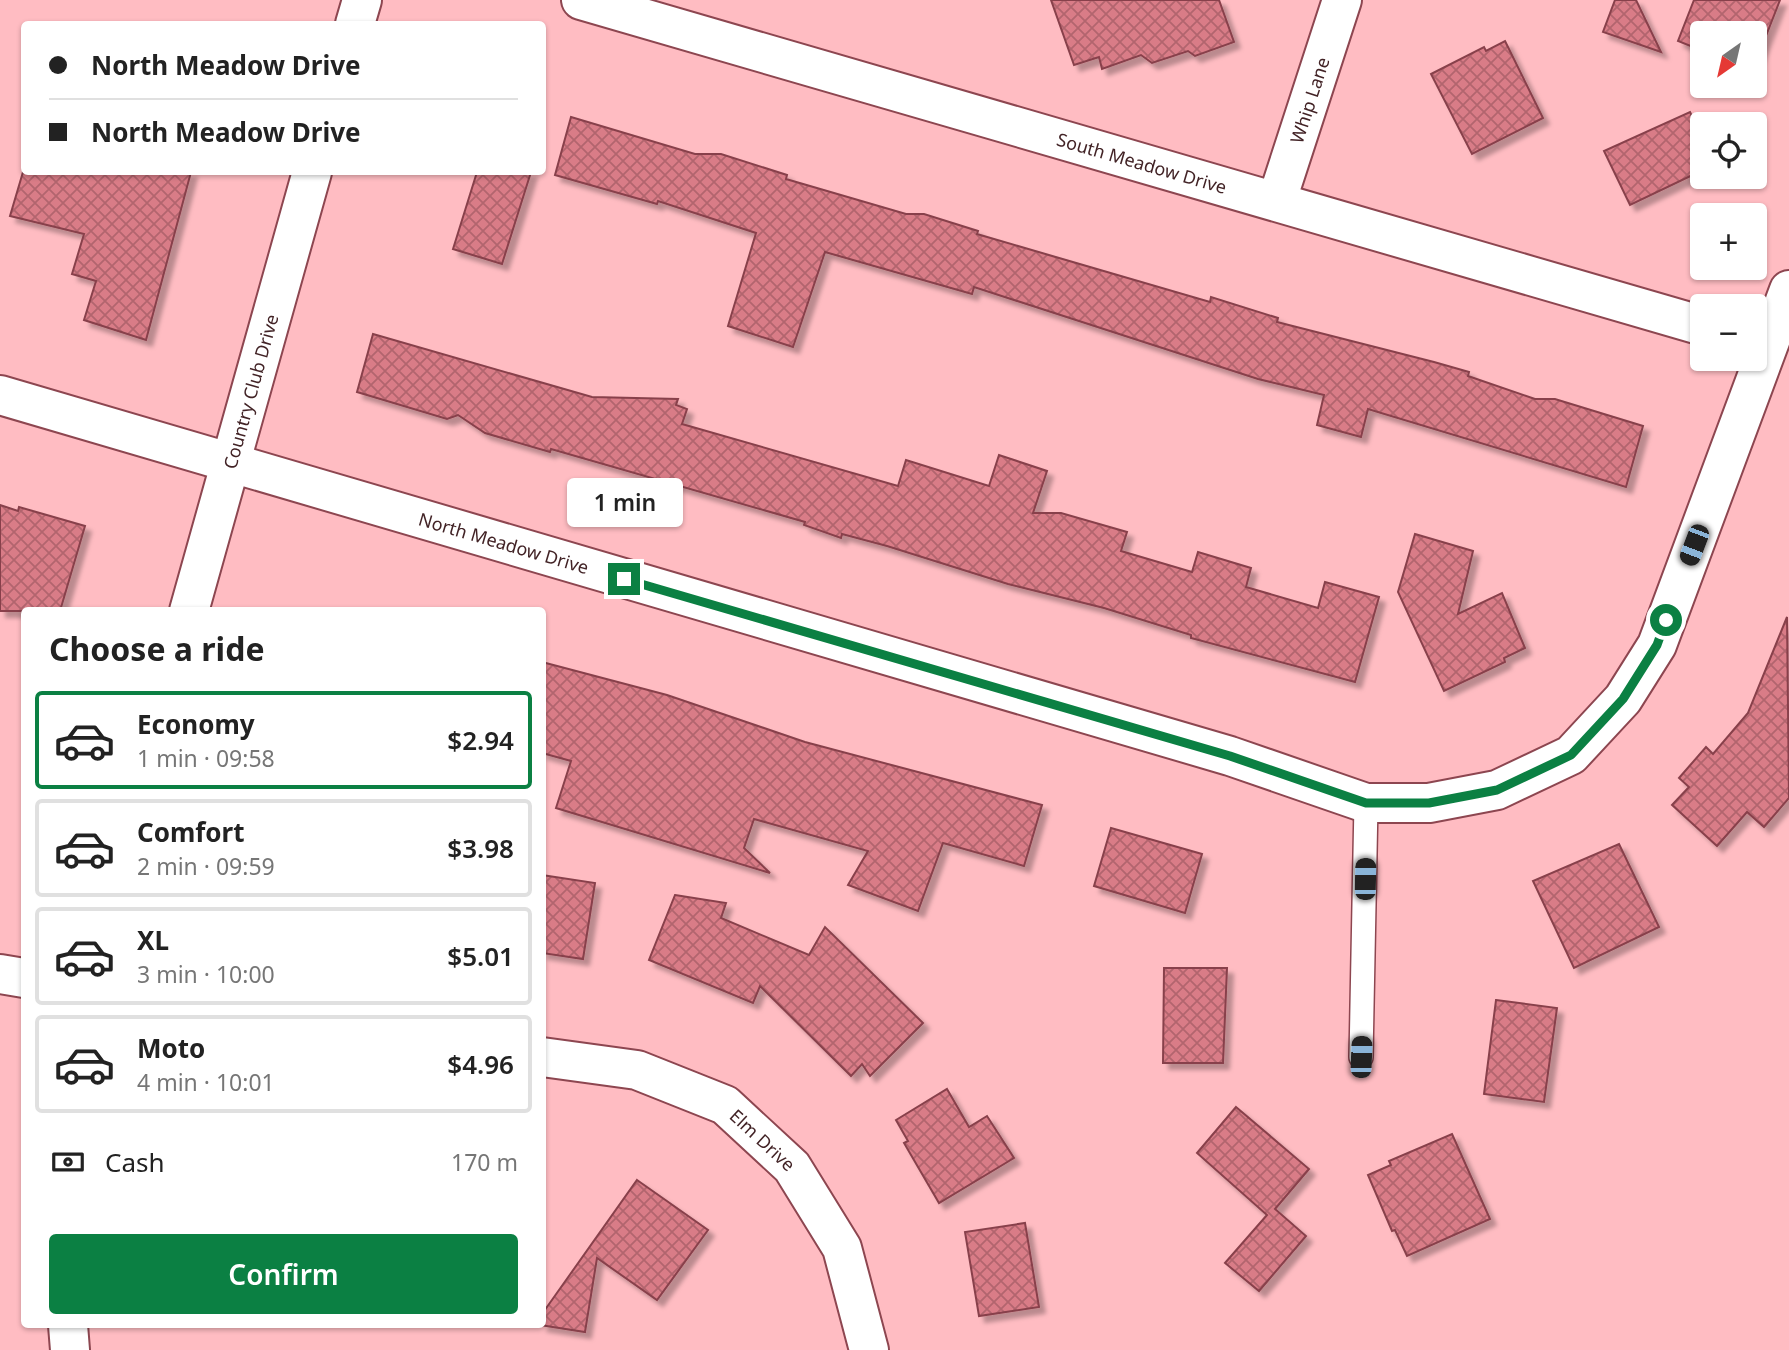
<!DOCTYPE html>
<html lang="en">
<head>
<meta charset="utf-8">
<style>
	body { margin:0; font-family:"Noto Sans",sans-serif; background:#f2f2f2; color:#222; height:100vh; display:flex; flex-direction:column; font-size:26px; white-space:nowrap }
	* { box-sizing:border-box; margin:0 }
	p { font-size:23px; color:#767676 }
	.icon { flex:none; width:38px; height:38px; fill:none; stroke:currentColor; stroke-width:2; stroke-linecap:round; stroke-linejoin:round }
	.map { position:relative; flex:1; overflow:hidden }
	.drawer { position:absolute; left:21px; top:607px; width:525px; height:721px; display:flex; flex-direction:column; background:#fff; border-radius:7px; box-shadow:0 2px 5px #0004 }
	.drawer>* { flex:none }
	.top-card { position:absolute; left:21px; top:21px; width:525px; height:154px; border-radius:7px; box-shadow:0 2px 5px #0004; display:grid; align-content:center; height:154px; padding:0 28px; background:#fff }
	.needle { width:46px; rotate:214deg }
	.controls { position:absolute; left:1690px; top:21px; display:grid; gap:14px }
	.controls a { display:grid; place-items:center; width:77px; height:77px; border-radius:7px; background:#fff; box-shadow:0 2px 5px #0004; font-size:35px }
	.end { position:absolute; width:32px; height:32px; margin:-16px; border:9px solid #0b8043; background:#fff; box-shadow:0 0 0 4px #fff }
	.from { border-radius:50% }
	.bubble { position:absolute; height:49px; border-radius:7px; background:#fff; box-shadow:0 2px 5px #0004; font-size:23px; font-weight:600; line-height:49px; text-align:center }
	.car { position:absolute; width:21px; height:42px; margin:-21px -10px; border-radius:9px; box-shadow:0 0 5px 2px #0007; background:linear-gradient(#222 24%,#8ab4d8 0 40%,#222 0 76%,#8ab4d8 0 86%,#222 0) }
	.top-card b { display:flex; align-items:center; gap:24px; height:66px; font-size:26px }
	.top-card b+b { border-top:2px solid #e0e0e0 }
	.top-card i { width:18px; height:18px; background:#222 }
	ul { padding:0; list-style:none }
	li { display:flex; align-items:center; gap:21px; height:98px; margin:0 14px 10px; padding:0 14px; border:4px solid #e0e0e0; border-radius:7px }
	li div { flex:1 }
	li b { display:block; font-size:26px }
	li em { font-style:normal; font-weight:600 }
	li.active { border-color:#0b8043 }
	li>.icon { width:63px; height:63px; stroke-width:1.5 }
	h2 { padding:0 28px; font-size:32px; line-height:84px }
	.pay { display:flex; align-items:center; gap:18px; height:77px; padding:0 28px; font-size:26px }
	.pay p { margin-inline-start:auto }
	.primary-button { display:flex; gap:14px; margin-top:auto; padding:14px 28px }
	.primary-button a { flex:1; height:80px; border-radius:7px; background:#0b8043; color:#fff; font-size:28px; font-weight:600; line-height:80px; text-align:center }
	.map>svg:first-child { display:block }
</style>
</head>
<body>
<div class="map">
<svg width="1789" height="1350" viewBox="0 0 1789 1350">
	<defs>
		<pattern id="building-cross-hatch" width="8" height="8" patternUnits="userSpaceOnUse" patternTransform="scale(1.75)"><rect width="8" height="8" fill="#d97c87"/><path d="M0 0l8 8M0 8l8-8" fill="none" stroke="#b2656e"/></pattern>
		<filter id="shadow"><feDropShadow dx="6" dy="6" stdDeviation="2" flood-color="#0004"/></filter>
	</defs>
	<rect width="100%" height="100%" fill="#ffbcc2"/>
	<g fill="url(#building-cross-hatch)" stroke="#88414b" stroke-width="2" filter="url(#shadow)">
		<path d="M 1051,0 L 1219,0 L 1234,42 L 1195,56 L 1188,51 L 1152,63 L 1141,55 L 1102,69 L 1099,57 L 1074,65 Z"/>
		<path d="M 1615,0 L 1636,0 L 1661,52 L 1603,32 Z"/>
		<path d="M 1694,0 L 1780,0 L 1755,64 L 1755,33 L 1703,33 L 1703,51 L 1678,41 Z"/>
		<path d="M 1505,41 L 1543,118 L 1472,154 L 1431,74 L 1484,47 L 1486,51 Z"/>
		<path d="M 1690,112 L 1703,140 L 1703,170 L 1630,205 L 1604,151 Z"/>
		<path d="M 571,117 L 695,154 L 721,154 L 787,175 L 786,179 L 906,214 L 924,214 L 978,231 L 977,234 L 1210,302 L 1211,297 L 1278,318 L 1277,322 L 1434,362 L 1469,372 L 1468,376 L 1535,399 L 1555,399 L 1643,426 L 1626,487 L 1368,409 L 1361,437 L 1317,425 L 1324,395 L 1258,379 L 974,287 L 972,294 L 825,252 L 793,347 L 728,326 L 756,233 L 658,201 L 657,204 L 555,175 Z"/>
		<path d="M 23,172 L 191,172 L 146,340 L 84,320 L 96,281 L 72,274 L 84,234 L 10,216 Z"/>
		<path d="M 477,172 L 531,172 L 502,264 L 453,249 Z"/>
		<path d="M 373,334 L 592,397 L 678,399 L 676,405 L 687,409 L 682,424 L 898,486 L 906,460 L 989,486 L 999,455 L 1047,471 L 1033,513 L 1061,513 L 1127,532 L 1121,551 L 1192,572 L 1198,552 L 1251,568 L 1246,587 L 1318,608 L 1325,582 L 1379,597 L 1355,682 L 1191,638 L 1191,635 L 1104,608 L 1008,584 L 887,546 L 842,534 L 841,538 L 804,525 L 805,522 L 551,449 L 550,452 L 485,433 L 458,415 L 447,419 L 357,392 Z"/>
		<path d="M 0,505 L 18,511 L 19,507 L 85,526 L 60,611 L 0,611 Z"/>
		<path d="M 1415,534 L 1473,551 L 1458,614 L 1502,593 L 1525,648 L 1504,658 L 1505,662 L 1444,691 L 1398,592 Z"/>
		<path d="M 1787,617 L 1789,798 L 1764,827 L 1747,812 L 1717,846 L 1672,805 L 1689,787 L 1679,778 L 1706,747 L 1713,754 L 1748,713 Z"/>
		<path d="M 542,662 L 667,695 L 805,742 L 1042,805 L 1024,866 L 943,843 L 918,911 L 848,885 L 868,851 L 754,819 L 744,848 L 770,873 L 556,808 L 571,761 L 542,753 Z"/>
		<path d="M 1111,828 L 1202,854 L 1185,913 L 1094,886 Z"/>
		<path d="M 1619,844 L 1659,927 L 1574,968 L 1533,881 Z"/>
		<path d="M 542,875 L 595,883 L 583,959 L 542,953 Z"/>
		<path d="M 675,895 L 726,903 L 721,918 L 809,955 L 825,927 L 923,1023 L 870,1076 L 862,1064 L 851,1076 L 760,986 L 753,1003 L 649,960 Z"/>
		<path d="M 1164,968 L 1227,968 L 1223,1063 L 1163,1063 Z"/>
		<path d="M 1496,1000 L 1557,1008 L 1544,1102 L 1484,1094 Z"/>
		<path d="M 947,1089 L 969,1127 L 987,1116 L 1014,1158 L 939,1203 L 904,1143 L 908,1141 L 896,1120 Z"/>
		<path d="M 1236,1107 L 1309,1169 L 1275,1209 L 1306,1236 L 1259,1291 L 1225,1263 L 1267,1215 L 1197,1153 Z"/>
		<path d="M 1452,1134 L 1490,1219 L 1407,1256 L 1395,1230 L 1392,1231 L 1368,1175 L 1391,1165 L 1389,1161 Z"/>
		<path d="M 637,1180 L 708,1230 L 657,1300 L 597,1258 L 585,1332 L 540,1325 L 542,1325 L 542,1314 Z"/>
		<path d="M 1025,1223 L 1039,1307 L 979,1316 L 965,1232 Z"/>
	</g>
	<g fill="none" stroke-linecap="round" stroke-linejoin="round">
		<defs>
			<path id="service" d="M 1361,1057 L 1366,803"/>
			<g id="minor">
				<path id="s1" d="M 581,0 L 1703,326"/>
				<path d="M 355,24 L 362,0"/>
				<path id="s2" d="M 1277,200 L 1342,0"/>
				<path id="s3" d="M 0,395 L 1230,756 L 1366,803 L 1429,803 L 1497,790 L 1571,755 L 1623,699 L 1657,645 L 1789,290"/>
				<path id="s4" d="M 189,611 L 312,172"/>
				<path d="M 0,974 L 24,978"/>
				<path id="s5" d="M 542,1057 L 637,1070 L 725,1105 L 792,1167 L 842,1248 L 869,1350"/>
				<path d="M 68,1325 L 70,1350"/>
			</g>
		</defs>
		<use href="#service" stroke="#8d4650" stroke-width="26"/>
		<use href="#minor" stroke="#8d4650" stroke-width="42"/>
		<use href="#service" stroke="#fff" stroke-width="23"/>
		<use href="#minor" stroke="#fff" stroke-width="38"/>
	</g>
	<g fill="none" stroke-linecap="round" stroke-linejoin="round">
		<path stroke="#0b8043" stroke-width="9" d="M 624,579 L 1230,756 L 1366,803 L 1429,803 L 1497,790 L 1571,755 L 1623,699 L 1657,645 L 1666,620"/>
	</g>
	<g text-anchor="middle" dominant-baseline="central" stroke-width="6" stroke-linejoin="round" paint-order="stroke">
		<g font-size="18" fill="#422326" stroke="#ffbcc2">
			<text stroke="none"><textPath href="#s2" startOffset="105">Whip Lane</textPath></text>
			<text stroke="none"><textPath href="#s1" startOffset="584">South Meadow Drive</textPath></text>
			<text stroke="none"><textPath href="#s4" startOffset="228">Country Club Drive</textPath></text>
			<text stroke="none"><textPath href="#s3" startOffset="525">North Meadow Drive</textPath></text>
			<text stroke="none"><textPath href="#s5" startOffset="242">Elm Drive</textPath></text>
		</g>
	</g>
</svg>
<div class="controls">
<a><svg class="needle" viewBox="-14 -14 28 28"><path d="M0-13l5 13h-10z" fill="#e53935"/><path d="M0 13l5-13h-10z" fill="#767676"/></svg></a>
<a><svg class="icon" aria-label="locate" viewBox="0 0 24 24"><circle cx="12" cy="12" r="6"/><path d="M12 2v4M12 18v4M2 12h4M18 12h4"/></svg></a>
<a>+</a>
<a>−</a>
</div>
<i class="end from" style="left:1666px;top:620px"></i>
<i class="end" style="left:624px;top:579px"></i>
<div class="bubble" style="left:567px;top:478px;width:116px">1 min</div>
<i class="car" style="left:1694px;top:545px;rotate:201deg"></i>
<i class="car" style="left:1365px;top:879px;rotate:1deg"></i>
<i class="car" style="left:1361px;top:1057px;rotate:2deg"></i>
<div class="top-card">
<b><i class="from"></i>North Meadow Drive</b>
<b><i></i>North Meadow Drive</b>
</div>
<section class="drawer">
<h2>Choose a ride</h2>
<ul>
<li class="active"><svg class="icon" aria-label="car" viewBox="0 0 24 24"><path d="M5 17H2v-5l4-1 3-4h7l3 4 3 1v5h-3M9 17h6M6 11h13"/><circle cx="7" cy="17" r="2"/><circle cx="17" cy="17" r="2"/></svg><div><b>Economy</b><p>1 min · 09:58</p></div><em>$2.94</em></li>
<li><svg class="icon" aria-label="car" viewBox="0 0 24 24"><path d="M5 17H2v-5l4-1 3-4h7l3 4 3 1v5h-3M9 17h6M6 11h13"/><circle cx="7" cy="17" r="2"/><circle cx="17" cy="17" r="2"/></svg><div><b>Comfort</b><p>2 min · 09:59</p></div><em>$3.98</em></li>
<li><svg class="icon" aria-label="car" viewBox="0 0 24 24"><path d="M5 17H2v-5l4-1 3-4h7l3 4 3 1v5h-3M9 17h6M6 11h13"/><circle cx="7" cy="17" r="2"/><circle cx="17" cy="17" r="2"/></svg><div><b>XL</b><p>3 min · 10:00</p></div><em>$5.01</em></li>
<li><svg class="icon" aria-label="car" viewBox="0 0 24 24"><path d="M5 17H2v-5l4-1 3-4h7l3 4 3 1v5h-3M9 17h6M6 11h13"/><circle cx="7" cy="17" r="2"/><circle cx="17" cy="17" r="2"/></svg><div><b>Moto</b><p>4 min · 10:01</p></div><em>$4.96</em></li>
</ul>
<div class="pay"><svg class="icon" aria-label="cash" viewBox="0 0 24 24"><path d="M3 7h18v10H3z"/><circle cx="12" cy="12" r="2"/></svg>Cash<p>170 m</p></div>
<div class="primary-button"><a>Confirm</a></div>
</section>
</div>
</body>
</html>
